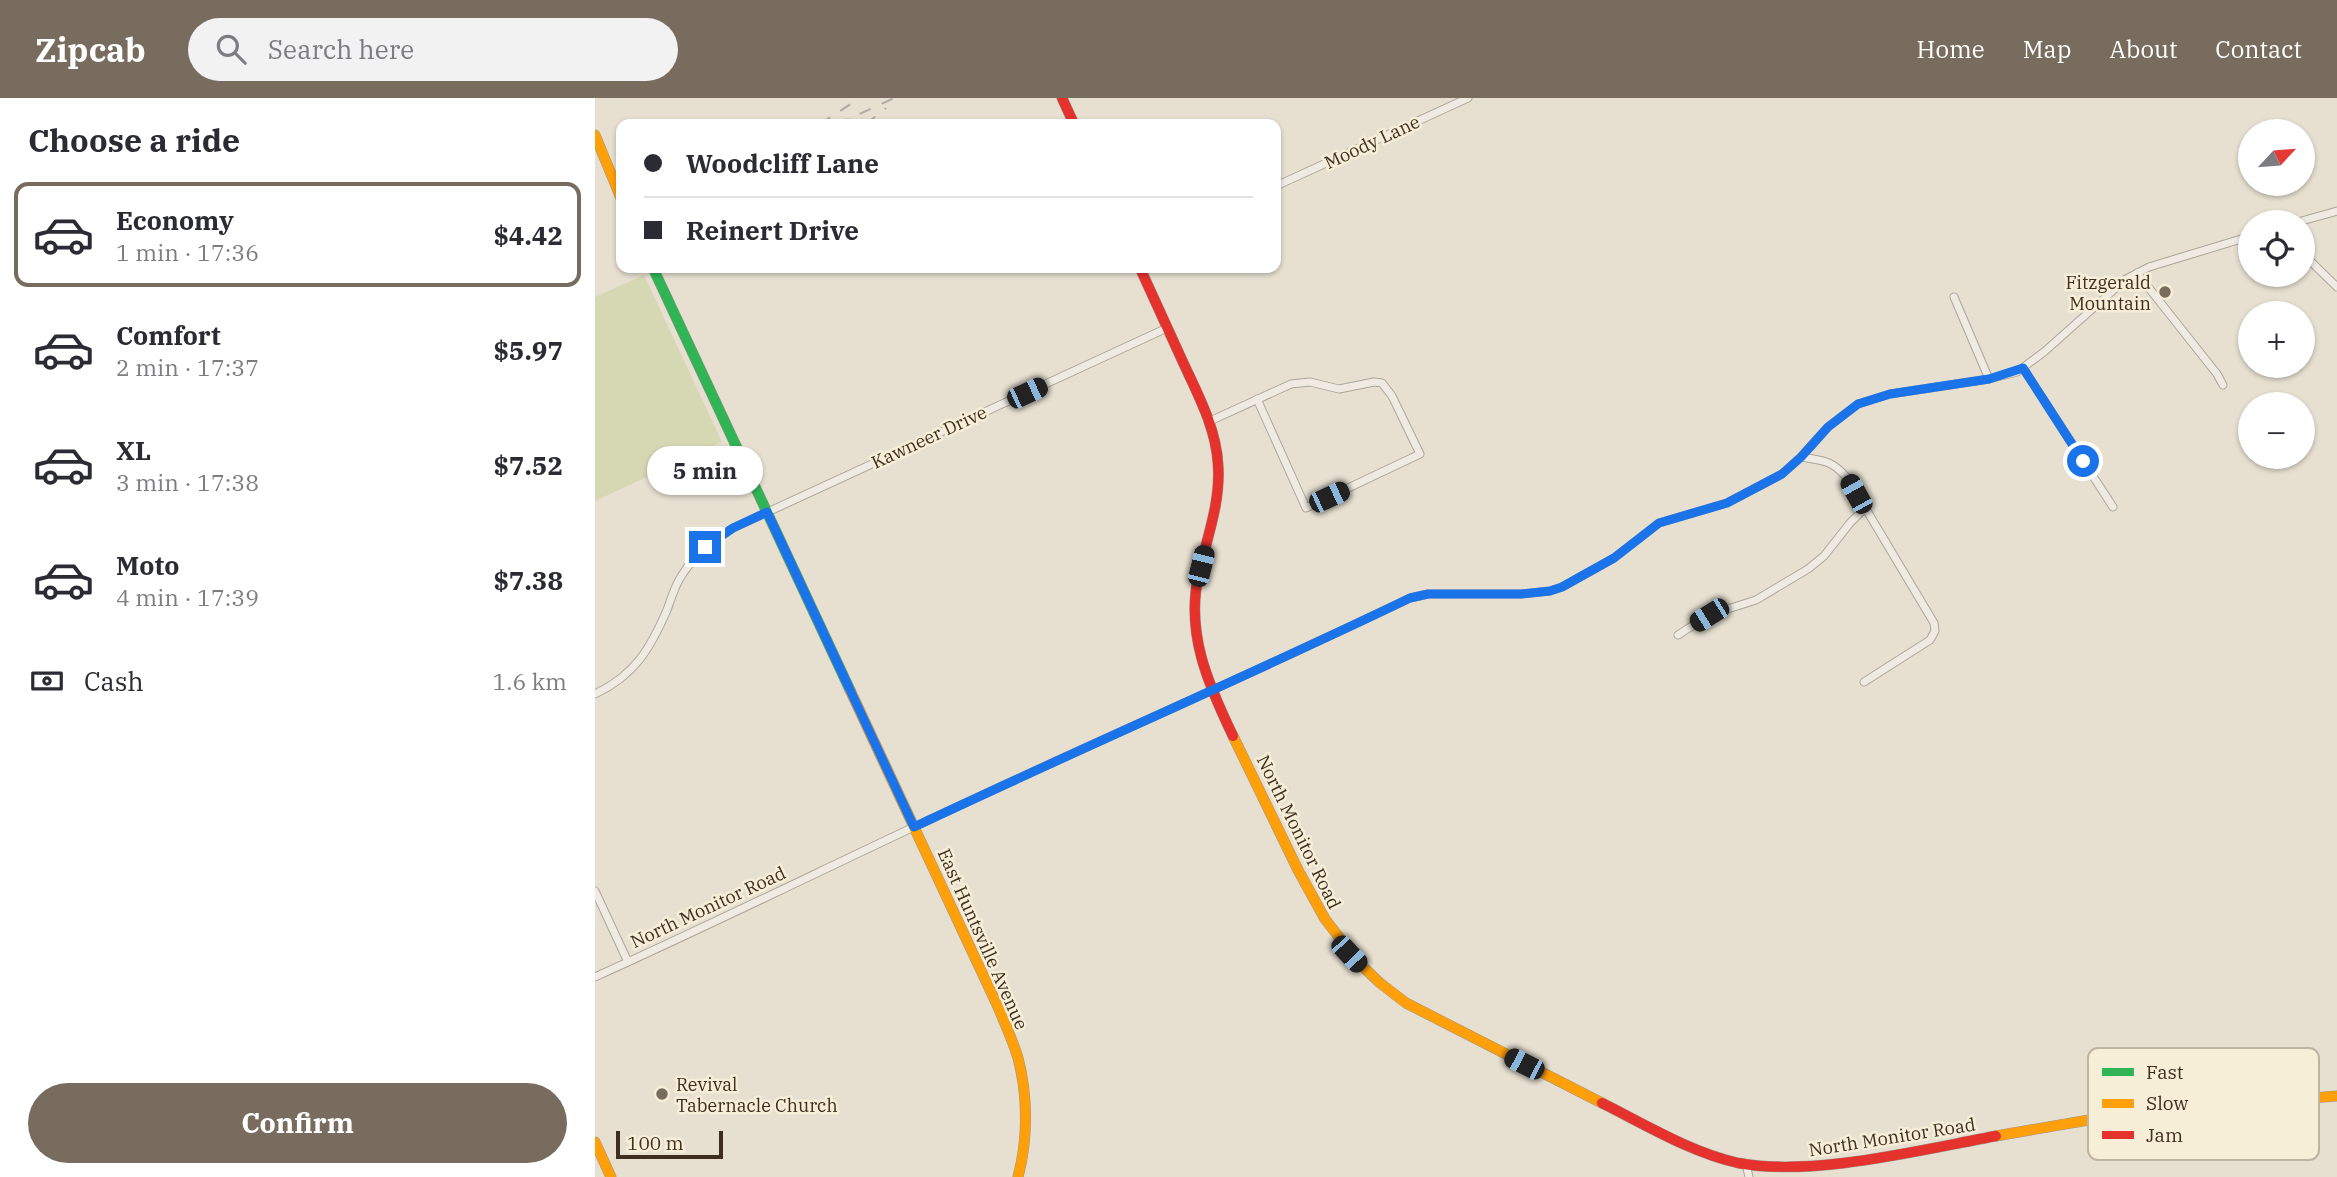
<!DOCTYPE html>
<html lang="en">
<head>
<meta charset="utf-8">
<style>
	body { margin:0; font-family:"IBM Plex Serif",serif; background:#f2f2f3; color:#2b2b33; height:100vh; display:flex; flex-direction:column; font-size:26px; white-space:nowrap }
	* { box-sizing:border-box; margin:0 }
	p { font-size:23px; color:#7c7c81 }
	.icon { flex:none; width:38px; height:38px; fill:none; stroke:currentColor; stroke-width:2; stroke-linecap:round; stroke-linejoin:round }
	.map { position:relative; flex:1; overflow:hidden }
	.sheet { display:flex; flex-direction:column; background:#fff; width:595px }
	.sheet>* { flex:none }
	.guide { position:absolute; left:21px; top:21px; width:665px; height:154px; border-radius:14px; box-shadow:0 2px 5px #0004; display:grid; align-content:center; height:154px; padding:0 28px; background:#fff }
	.needle { width:46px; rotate:64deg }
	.buttons { position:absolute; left:1643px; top:21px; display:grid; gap:14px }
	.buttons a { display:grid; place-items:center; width:77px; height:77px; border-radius:50%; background:#fff; box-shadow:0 2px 5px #0004; font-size:35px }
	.scale { position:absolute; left:21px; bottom:18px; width:107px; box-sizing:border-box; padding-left:7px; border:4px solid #3d2e20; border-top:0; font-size:19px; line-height:24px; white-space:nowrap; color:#3d2e20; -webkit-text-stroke:5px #f7eed8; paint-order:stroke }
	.end { position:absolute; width:32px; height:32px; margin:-16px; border:9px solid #1a73e8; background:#fff; box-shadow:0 0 0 4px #fff }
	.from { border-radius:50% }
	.bubble { position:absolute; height:49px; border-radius:24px; background:#fff; box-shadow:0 2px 5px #0004; font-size:23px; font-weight:700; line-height:49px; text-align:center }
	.car { position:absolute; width:21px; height:42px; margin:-21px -10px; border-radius:9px; box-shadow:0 0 5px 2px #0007; background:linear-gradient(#222 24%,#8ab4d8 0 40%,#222 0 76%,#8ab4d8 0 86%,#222 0) }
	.guide b { display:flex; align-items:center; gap:24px; height:66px; font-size:26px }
	.guide b+b { border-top:2px solid #e1e1e2 }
	.guide i { width:18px; height:18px; background:#2b2b33 }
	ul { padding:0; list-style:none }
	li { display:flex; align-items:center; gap:21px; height:105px; margin:0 14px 10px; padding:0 14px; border:4px solid transparent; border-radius:14px }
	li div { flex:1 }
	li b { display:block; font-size:26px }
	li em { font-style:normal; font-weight:700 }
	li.active { border-color:#786c5e }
	li>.icon { width:63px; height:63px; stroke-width:1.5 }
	h2 { padding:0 28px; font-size:32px; line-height:84px }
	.pay { display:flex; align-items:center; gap:18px; height:77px; padding:0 28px; font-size:26px }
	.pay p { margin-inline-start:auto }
	.button { display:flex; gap:14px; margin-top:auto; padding:14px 28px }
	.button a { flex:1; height:80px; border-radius:42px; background:#786c5e; color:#fff; font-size:28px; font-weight:700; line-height:80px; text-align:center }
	header { display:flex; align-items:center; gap:42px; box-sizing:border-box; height:98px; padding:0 35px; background:#786c5e; color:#fff }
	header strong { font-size:33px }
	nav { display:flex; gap:38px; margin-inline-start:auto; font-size:24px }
	.search { width:490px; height:63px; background:#f2f2f3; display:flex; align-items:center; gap:18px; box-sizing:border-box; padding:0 24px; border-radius:38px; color:#7c7c81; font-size:26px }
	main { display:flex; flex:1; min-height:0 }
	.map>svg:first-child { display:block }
</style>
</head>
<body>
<header>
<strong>Zipcab</strong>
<div class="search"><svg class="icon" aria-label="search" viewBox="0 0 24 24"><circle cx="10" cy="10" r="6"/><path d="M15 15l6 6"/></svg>Search here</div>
<nav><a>Home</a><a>Map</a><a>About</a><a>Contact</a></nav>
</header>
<main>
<section class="sheet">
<h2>Choose a ride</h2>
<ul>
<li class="active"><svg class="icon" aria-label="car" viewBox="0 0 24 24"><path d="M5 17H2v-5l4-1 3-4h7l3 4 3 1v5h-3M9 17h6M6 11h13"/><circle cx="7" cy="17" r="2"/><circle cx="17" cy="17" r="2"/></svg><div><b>Economy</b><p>1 min · 17:36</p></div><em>$4.42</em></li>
<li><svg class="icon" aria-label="car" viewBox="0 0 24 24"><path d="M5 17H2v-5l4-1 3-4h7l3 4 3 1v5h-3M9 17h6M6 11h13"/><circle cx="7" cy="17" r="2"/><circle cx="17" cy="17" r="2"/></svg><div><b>Comfort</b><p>2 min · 17:37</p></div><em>$5.97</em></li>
<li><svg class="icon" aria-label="car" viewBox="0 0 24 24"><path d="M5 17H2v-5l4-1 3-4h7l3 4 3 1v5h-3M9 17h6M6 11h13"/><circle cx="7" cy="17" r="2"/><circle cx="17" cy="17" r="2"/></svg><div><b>XL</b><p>3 min · 17:38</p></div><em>$7.52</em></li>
<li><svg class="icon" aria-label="car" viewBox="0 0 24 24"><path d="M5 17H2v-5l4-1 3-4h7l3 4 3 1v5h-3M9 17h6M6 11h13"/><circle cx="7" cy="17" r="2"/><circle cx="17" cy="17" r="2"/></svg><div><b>Moto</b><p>4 min · 17:39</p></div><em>$7.38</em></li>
</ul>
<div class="pay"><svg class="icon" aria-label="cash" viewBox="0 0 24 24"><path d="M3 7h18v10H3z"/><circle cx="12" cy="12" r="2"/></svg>Cash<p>1.6 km</p></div>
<div class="button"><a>Confirm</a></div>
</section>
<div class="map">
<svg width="1742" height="1079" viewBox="0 0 1742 1079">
	<rect width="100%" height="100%" fill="#e7e0d1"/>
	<path fill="#d6d7b3" d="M 49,177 L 127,344 L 0,403 L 0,199 Z"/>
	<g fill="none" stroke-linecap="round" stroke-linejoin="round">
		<defs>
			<g id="street">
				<path d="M 681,88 L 873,0"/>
				<path d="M 1703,124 L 1742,113"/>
				<path d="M 1708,156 L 1742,189"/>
				<path d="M 1542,175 L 1622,276 L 1628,287"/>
				<path d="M 1359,199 L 1394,281"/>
				<path d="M 1428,270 L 1518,409"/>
				<path d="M 615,323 L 696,286 L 715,284 L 744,291 L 779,284 L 787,285 L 797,298 L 825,356 L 711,410 L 662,301"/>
				<path d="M 1206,359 C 1229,363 1237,362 1253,381 L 1339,525 L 1340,533 L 1335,542 L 1269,584"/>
				<path d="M 1083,537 L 1114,517 L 1161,502 L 1213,471 L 1229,458 L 1255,425 L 1269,411"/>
				<path d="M 0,596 C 40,577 55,551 72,512 C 76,501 80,487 87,477 C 100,456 118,443 138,430 L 572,230"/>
				<path d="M 0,793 L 33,864"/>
				<path d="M 0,879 C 129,821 255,758 383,699 C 527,632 672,569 815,500 L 833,496 L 926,496 L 955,493 L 967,489 L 1019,460 L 1064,425 L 1132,405 L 1187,376 L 1206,359 L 1233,329 L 1263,306 L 1295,296 L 1394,281 L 1422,274 L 1449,254 L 1531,181 L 1554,169 L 1656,138"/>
				<path d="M 1151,1066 L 1154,1079"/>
			</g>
			<path id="fast" d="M 58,170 L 255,592"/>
			<g id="slow">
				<path d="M 0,37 L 26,100"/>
				<path d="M 255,592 L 403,909 C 410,926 418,943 423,960 C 433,998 433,1041 423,1079"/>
				<path d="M 638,638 L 703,772 L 730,821 L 764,865 L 785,885 L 811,905 L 1007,1005"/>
				<path d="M 1401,1038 L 1540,1014 L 1742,998"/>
				<path d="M 0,1044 L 16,1079"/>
			</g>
			<g id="jam">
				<path d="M 467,0 L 479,26"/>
				<path d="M 545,170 C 559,201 573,231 587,262 C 602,295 621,329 623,366 C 626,404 612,439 604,475 C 590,534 613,586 638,638"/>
				<path d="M 1007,1005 C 1051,1027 1095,1054 1143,1065 C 1217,1079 1325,1052 1401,1038"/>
			</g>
		</defs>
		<use href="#street" stroke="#ada599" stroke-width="9"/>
		<use href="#fast" stroke="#9c958a" stroke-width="11"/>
		<use href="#slow" stroke="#9c958a" stroke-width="11"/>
		<use href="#jam" stroke="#9c958a" stroke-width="11"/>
		<use href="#street" stroke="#efebe3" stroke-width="7"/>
		<use href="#fast" stroke="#30b455" stroke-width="10"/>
		<use href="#slow" stroke="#ff9f0a" stroke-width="10"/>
		<use href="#jam" stroke="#e5322d" stroke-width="10"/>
		<g stroke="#afaaa2" stroke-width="2" stroke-dasharray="12 12" stroke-linecap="butt">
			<path d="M 225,26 L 265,0"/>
			<path d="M 243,26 L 299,0"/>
			<path d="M 271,26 L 291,10"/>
		</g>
	</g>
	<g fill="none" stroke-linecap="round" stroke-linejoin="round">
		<path stroke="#1a73e8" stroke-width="9" d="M 110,449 L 138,430 L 172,414 L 319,729 C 484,651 651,579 815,500 L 833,496 L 926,496 L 955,493 L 967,489 L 1019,460 L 1064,425 L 1132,405 L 1187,376 L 1206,359 L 1233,329 L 1263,306 L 1295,296 L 1394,281 L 1428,270 L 1488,363"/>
	</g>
	<g fill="#786c5e" stroke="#f7eed8" stroke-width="2.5">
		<circle cx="1570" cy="194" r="7"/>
		<circle cx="67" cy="996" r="7"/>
	</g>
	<g text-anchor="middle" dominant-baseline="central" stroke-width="5" stroke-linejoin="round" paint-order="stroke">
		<g font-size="18" fill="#3d2e20" stroke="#f7eed8">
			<text transform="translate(777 44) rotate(-25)">Moody Lane</text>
			<text transform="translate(334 339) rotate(-25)">Kawneer Drive</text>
			<text transform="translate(704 734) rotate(64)">North Monitor Road</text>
			<text transform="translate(113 809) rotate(-25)">North Monitor Road</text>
			<text transform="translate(388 841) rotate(66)">East Huntsville Avenue</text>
			<text transform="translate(1297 1039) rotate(-9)">North Monitor Road</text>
		</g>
		<g font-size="18" fill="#3d2e20" stroke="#f7eed8" text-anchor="end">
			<text x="1556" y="184">Fitzgerald<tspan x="1556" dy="21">Mountain</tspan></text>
			<text x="81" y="986" text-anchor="start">Revival<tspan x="81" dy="21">Tabernacle Church</tspan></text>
		</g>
	</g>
	<rect x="1493" y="950" width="231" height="112" rx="10" fill="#f7eed8" stroke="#bfb4a1" stroke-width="2"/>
	<rect x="1507" y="970" width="32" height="8" fill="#30b455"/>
	<rect x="1507" y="1001" width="32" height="9" fill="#ff9f0a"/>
	<rect x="1507" y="1033" width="32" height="8" fill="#e5322d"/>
	<g font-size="19" fill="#3d2e20">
		<text x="1551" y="981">Fast</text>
		<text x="1551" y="1012">Slow</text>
		<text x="1551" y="1044">Jam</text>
	</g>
</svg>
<div class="buttons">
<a><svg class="needle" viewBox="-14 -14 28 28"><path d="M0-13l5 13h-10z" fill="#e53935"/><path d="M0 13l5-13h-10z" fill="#7c7c81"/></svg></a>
<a><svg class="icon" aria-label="locate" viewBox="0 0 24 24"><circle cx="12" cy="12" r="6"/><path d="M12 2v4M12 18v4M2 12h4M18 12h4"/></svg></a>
<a>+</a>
<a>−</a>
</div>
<div class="scale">100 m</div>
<i class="end from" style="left:1488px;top:363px"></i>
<i class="end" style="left:110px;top:449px"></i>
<div class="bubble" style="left:52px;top:348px;width:116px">5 min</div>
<i class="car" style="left:432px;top:295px;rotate:65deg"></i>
<i class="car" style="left:1261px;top:396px;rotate:331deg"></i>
<i class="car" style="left:734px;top:399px;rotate:65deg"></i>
<i class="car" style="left:606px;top:468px;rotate:14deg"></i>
<i class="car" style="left:1114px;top:517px;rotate:238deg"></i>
<i class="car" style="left:754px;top:856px;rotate:137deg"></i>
<i class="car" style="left:929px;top:966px;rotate:297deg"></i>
<div class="guide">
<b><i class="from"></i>Woodcliff Lane</b>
<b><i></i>Reinert Drive</b>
</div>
</div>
</main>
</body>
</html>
